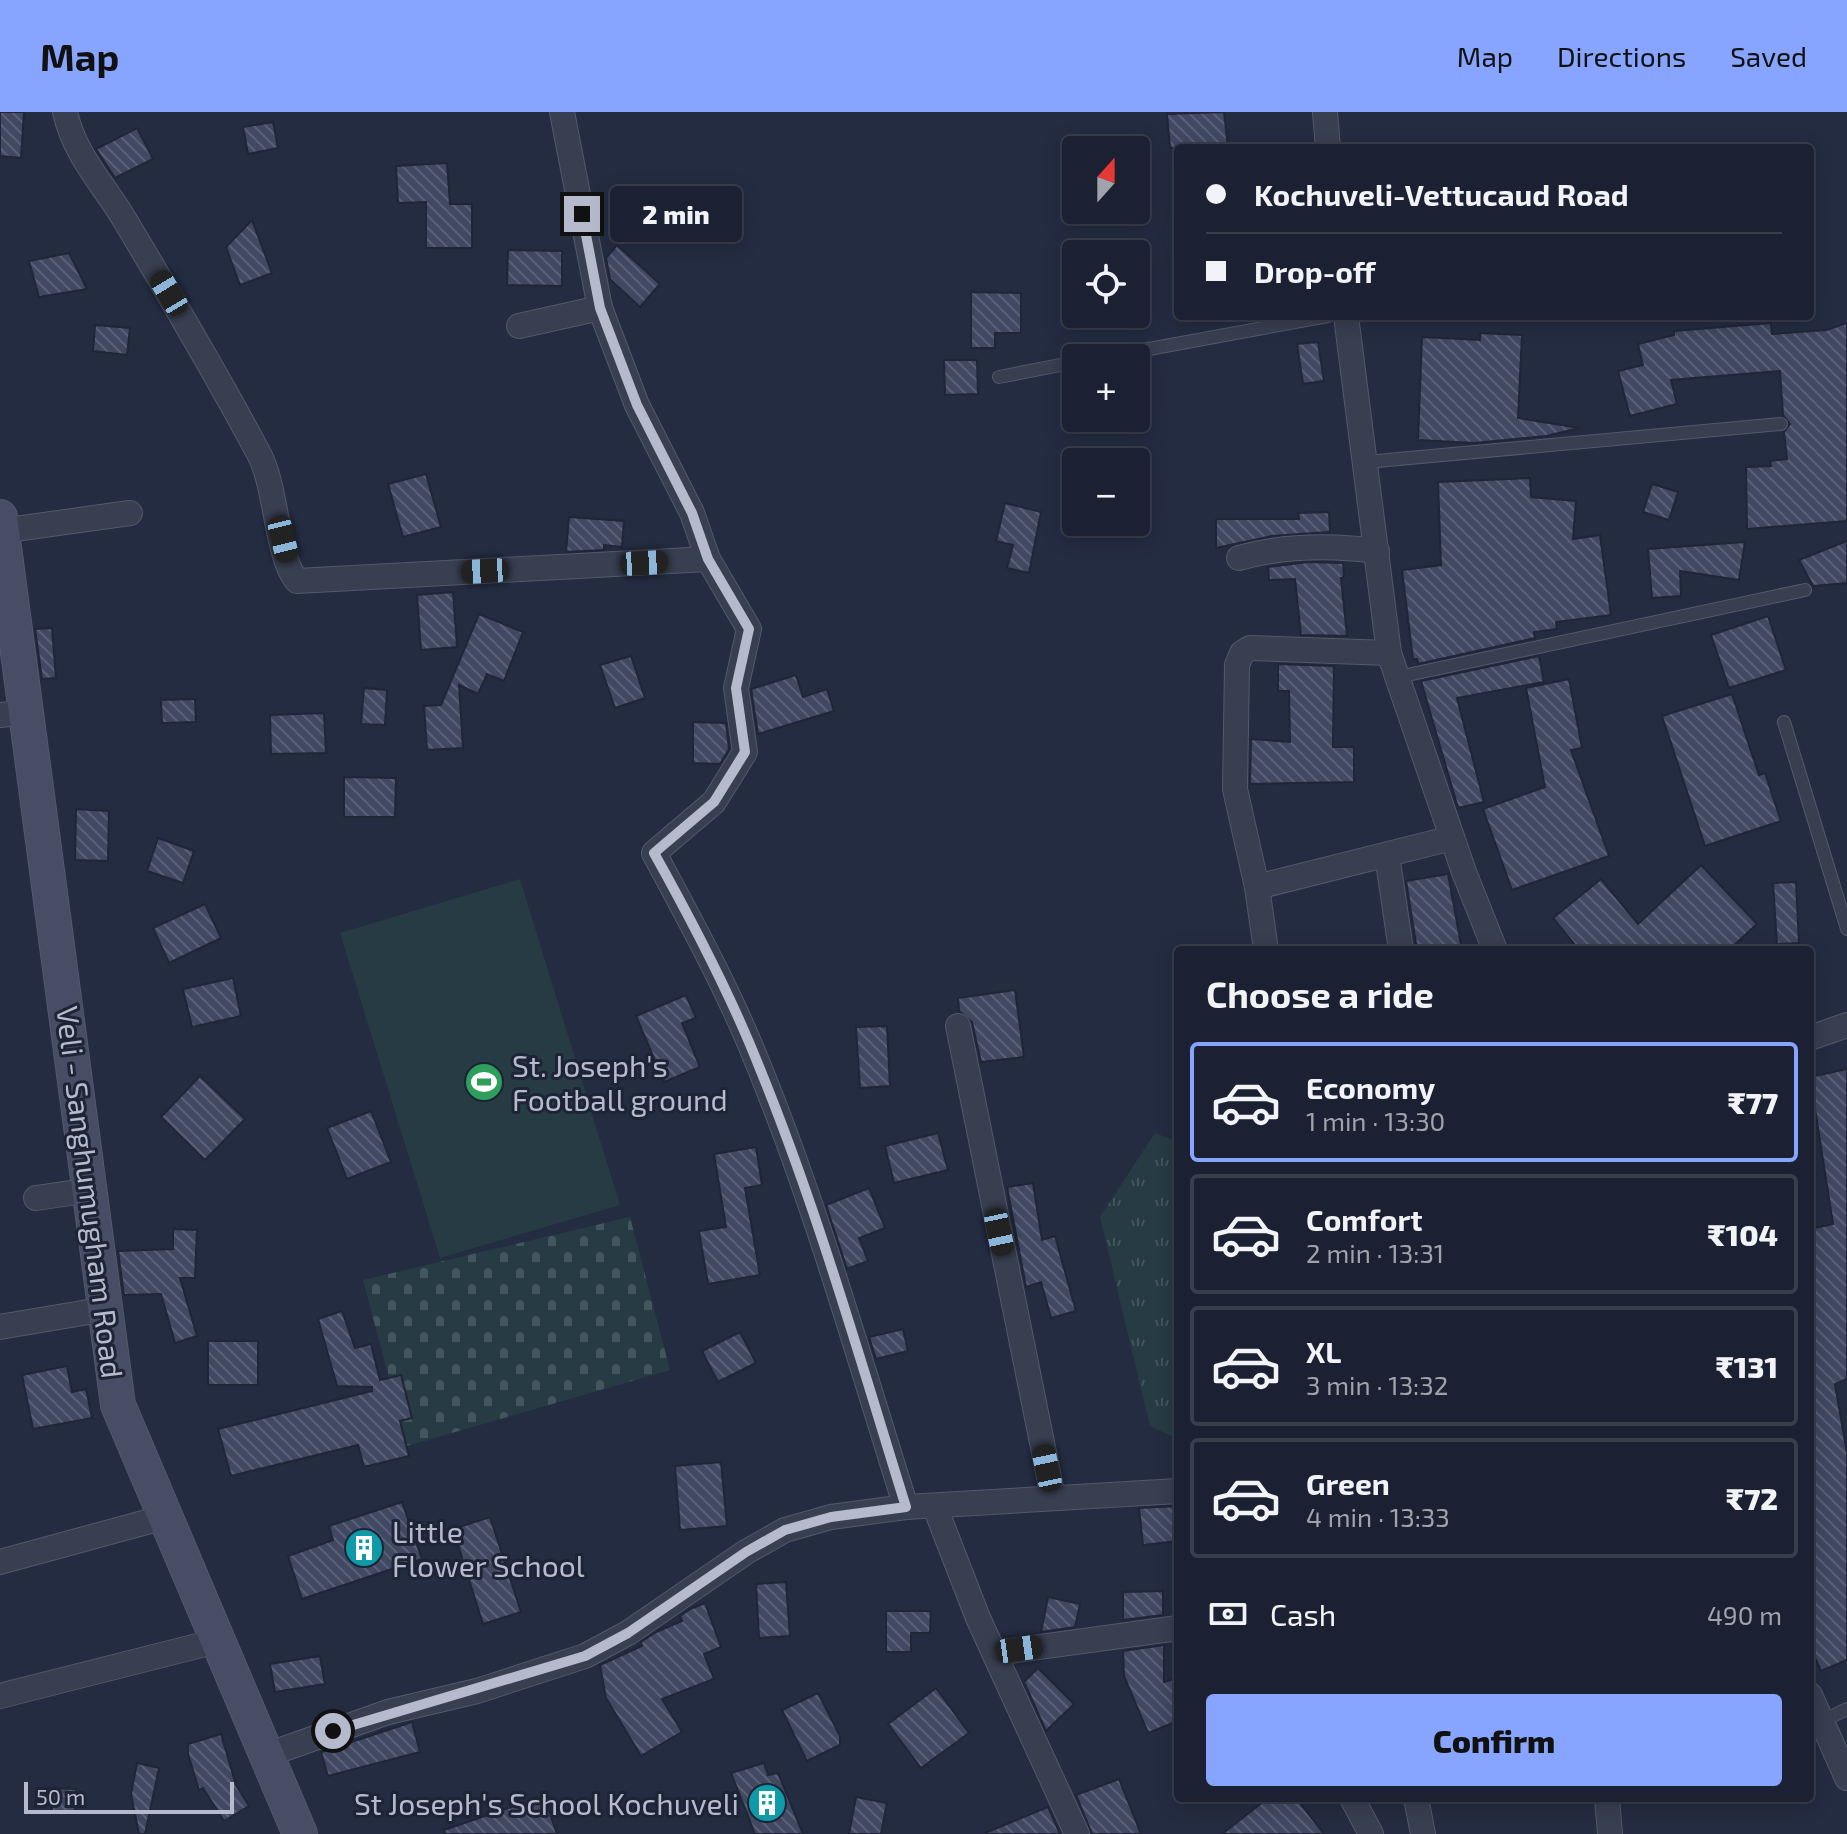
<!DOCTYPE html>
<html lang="en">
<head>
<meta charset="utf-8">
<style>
	body { margin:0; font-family:"Exo 2",sans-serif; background:#24293a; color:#f1f3f6; height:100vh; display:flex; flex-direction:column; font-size:30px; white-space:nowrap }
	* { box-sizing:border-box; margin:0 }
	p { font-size:26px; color:#a0a3ac }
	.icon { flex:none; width:44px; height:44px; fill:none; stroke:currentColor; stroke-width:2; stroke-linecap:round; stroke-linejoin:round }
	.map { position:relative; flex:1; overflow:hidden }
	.panel { position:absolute; left:1174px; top:834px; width:640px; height:856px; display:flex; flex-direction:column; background:#1b2132; border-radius:8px; box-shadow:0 4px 20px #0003,0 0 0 2px #393e4d }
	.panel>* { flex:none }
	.banner { position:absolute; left:1174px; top:32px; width:640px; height:176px; border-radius:8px; box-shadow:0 4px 20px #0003,0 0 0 2px #393e4d; display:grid; align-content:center; height:176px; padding:0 32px; background:#1b2132 }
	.needle { width:52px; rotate:21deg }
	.fabs { position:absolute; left:1062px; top:24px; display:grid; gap:16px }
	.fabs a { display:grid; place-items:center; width:88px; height:88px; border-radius:8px; background:#1b2132; box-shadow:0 4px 20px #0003,0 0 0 2px #393e4d; font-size:40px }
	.scale { position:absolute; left:24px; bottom:20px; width:210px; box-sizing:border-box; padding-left:8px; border:4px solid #b5bacc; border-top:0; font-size:22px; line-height:28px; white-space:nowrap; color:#b5bacc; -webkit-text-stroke:6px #1d2436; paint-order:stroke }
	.end { position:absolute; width:36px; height:36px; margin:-18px; border:10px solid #b5bacc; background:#111; box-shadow:0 0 0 4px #111 }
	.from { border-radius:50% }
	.bubble { position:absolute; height:56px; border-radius:8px; background:#1b2132; box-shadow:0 4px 20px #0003,0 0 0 2px #393e4d; font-size:26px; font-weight:800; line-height:56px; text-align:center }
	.car { position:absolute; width:24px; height:48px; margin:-24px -12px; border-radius:10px; box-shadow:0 0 6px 2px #0007; background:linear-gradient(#222 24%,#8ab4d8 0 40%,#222 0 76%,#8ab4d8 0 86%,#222 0) }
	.banner b { display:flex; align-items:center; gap:28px; height:76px; font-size:30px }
	.banner b+b { border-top:2px solid #393e4d }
	.banner i { width:20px; height:20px; background:#f1f3f6 }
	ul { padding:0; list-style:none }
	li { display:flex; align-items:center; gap:24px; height:120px; margin:0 16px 12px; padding:0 16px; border:4px solid #393e4d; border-radius:8px }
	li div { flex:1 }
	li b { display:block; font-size:30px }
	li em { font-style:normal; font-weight:800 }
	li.current { border-color:#87a4fe }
	li>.icon { width:72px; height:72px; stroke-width:1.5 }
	h2 { padding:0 32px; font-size:36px; line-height:96px }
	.pay { display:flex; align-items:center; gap:20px; height:88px; padding:0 32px; font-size:30px }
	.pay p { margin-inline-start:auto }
	.action { display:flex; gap:16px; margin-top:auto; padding:16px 32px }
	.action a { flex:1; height:92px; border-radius:8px; background:#87a4fe; color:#111; font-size:32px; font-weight:800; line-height:92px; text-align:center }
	header { display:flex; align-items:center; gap:48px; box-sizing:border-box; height:112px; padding:0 40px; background:#87a4fe; color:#111 }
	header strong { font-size:38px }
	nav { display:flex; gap:44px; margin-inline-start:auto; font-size:28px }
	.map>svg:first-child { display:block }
</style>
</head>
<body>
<header>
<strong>Map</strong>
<nav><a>Map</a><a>Directions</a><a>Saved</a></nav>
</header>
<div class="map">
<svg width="1847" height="1722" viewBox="0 0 1847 1722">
	<defs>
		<pattern id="grass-tufts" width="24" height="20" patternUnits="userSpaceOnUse" patternTransform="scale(2)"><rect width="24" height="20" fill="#263b43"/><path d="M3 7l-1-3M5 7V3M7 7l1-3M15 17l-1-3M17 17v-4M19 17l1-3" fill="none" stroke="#43555d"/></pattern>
		<pattern id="cemetery-stones" width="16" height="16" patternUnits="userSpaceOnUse" patternTransform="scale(2)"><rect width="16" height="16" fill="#263b43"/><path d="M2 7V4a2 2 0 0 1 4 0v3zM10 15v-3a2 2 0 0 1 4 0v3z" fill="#43555d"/></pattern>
		<pattern id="building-back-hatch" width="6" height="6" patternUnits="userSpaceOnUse" patternTransform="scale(2)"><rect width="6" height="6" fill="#404862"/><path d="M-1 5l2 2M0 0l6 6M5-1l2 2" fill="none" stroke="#596077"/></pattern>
	</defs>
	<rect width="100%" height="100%" fill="#242c42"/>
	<path fill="url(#grass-tufts)" d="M 1155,1021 L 1178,1030 L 1178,1327 L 1150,1314 L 1100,1105 Z"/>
	<path fill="url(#cemetery-stones)" d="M 630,1105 L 670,1258 L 407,1334 L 363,1168 Z"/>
	<path fill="#263b43" d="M 520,767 L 620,1093 L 440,1146 L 340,821 Z"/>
	<g fill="url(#building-back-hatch)" stroke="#1f2638" stroke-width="2">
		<path d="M 0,0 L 24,0 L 21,46 L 0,44 Z"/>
		<path d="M 1224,0 L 1228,36 L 1170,36 L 1167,2 Z"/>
		<path d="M 273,10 L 278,36 L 248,42 L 243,15 Z"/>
		<path d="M 137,16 L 153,47 L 115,66 L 96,37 Z"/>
		<path d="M 447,51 L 450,92 L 472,92 L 472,136 L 426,136 L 426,90 L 398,91 L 396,54 Z"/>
		<path d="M 252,108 L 272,161 L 240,173 L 226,135 Z"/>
		<path d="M 617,133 L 660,172 L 640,195 L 610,167 L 606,146 Z"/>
		<path d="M 508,138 L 562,139 L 562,174 L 507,173 Z"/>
		<path d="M 69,141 L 87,177 L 39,185 L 29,149 Z"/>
		<path d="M 971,180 L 1021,181 L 1021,221 L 995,221 L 995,236 L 971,236 Z"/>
		<path d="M 1771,211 L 1772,222 L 1826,218 L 1847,211 L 1847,409 L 1747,417 L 1746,355 L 1771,354 L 1770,349 L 1787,347 L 1784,320 L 1790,312 L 1783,303 L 1780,259 L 1671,268 L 1677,292 L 1630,304 L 1618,259 L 1643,253 L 1638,232 L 1674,223 L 1674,219 Z"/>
		<path d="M 95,213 L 130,216 L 127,243 L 93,239 Z"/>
		<path d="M 1480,221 L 1522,223 L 1518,306 L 1580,316 L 1546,324 L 1474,331 L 1418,328 L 1422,225 L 1480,228 Z"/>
		<path d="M 1318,230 L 1324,269 L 1303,272 L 1297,232 Z"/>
		<path d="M 944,248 L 977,248 L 978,282 L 945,283 Z"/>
		<path d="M 426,362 L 441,415 L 403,425 L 388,372 Z"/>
		<path d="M 1530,366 L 1531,385 L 1576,389 L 1573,427 L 1600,423 L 1611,503 L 1556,510 L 1557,517 L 1534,520 L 1535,526 L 1418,552 L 1417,547 L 1413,547 L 1402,458 L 1441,453 L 1438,370 Z"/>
		<path d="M 1652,372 L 1678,380 L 1669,408 L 1643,400 Z"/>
		<path d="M 1005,391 L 1041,400 L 1029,461 L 1007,456 L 1013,433 L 996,429 Z"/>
		<path d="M 1329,400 L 1330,420 L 1272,424 L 1216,436 L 1216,407 L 1299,407 L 1298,401 Z"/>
		<path d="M 569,405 L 624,409 L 622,435 L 604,433 L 604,438 L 566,440 Z"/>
		<path d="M 1847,429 L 1847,471 L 1813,474 L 1799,448 Z"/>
		<path d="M 1745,430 L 1739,468 L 1680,459 L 1681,484 L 1652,486 L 1648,437 Z"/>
		<path d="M 1308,450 L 1343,451 L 1344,465 L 1341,466 L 1347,524 L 1301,523 L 1295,467 L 1269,468 L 1268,455 Z"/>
		<path d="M 453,480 L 457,535 L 421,538 L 417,483 Z"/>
		<path d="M 479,502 L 523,520 L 504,569 L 487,562 L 478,582 L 459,573 L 463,636 L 427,638 L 424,594 L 441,593 Z"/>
		<path d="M 1768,504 L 1786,558 L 1729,576 L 1711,523 Z"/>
		<path d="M 52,516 L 56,566 L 42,567 L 35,517 Z"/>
		<path d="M 631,544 L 645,586 L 615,596 L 600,553 Z"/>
		<path d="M 1539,544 L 1544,570 L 1457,586 L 1484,690 L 1458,696 L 1421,569 Z"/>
		<path d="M 1278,552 L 1334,554 L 1333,635 L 1354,635 L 1354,670 L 1250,672 L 1251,627 L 1290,630 L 1289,579 L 1278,579 Z"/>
		<path d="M 796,563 L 803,585 L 827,577 L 834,599 L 758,622 L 751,577 Z"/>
		<path d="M 1569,567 L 1582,636 L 1571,638 L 1609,744 L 1512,778 L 1483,697 L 1545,675 L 1526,576 Z"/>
		<path d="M 364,576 L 387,578 L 385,613 L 361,612 Z"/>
		<path d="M 1732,582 L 1759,663 L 1765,661 L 1781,709 L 1705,734 L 1662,604 Z"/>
		<path d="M 195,587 L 196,610 L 162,611 L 161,588 Z"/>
		<path d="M 324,601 L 326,641 L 271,642 L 270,603 Z"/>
		<path d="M 693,610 L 726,611 L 729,637 L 720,652 L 693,651 Z"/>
		<path d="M 344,665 L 396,666 L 395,705 L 344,705 Z"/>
		<path d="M 76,697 L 109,699 L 108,749 L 75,748 Z"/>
		<path d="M 158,726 L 194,739 L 183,771 L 147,759 Z"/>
		<path d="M 1701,753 L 1757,812 L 1729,838 L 1579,838 L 1553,806 L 1601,767 L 1638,812 Z"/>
		<path d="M 1448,762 L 1462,838 L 1417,838 L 1406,769 Z"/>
		<path d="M 1796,770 L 1799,831 L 1777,832 L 1773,771 Z"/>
		<path d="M 205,792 L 221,826 L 169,851 L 153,816 Z"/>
		<path d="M 233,866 L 241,904 L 192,915 L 183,877 Z"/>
		<path d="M 1015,878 L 1024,945 L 981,950 L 972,910 L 959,899 L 958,886 Z"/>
		<path d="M 686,883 L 696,906 L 682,911 L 700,955 L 664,970 L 636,904 Z"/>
		<path d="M 887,914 L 890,974 L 860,976 L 856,915 Z"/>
		<path d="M 1847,957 L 1847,1267 L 1835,1272 L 1847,1341 L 1847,1548 L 1821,1559 L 1810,1534 L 1810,1117 L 1833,1112 L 1810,965 Z"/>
		<path d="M 200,964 L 245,1007 L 205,1048 L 161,1005 Z"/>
		<path d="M 371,999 L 391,1050 L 347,1067 L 327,1016 Z"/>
		<path d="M 938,1021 L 948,1058 L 894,1071 L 885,1034 Z"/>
		<path d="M 756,1035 L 762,1073 L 745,1076 L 760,1163 L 708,1172 L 699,1119 L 726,1115 L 714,1042 Z"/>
		<path d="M 1033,1071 L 1042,1128 L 1055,1124 L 1076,1199 L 1051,1206 L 1041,1170 L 1026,1175 L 1007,1075 Z"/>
		<path d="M 869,1076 L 885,1116 L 859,1126 L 868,1149 L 847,1157 L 826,1093 Z"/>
		<path d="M 173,1117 L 197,1118 L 195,1166 L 180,1166 L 197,1224 L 175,1231 L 161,1182 L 124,1183 L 118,1139 L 173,1137 Z"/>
		<path d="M 342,1199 L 355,1236 L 371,1232 L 380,1268 L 401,1263 L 412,1306 L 400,1309 L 409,1344 L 364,1355 L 358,1333 L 231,1364 L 218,1317 L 372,1279 L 372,1275 L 337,1274 L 318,1207 Z"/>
		<path d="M 903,1217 L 908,1239 L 876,1247 L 869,1225 Z"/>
		<path d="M 740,1220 L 756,1251 L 718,1270 L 702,1239 Z"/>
		<rect x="208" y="1229" width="50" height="44"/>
		<path d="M 67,1254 L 72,1280 L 86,1277 L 92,1306 L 33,1317 L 22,1263 Z"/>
		<path d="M 721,1350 L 727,1414 L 680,1418 L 675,1354 Z"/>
		<path d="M 402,1390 L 422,1447 L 302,1487 L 288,1444 L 333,1428 L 329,1414 Z"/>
		<path d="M 1178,1394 L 1178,1429 L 1143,1433 L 1139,1396 Z"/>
		<path d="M 490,1405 L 521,1500 L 483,1512 L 453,1417 Z"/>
		<path d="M 786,1470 L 790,1524 L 759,1526 L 756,1472 Z"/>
		<path d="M 1163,1479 L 1163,1503 L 1123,1508 L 1123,1480 Z"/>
		<path d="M 1048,1485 L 1080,1492 L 1075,1515 L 1041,1520 Z"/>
		<path d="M 705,1491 L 721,1535 L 704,1542 L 714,1567 L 662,1587 L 682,1620 L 641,1644 L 606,1586 L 600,1553 L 642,1534 L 641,1530 L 656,1520 L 682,1509 L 680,1504 L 690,1497 Z"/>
		<path d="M 886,1499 L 931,1499 L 930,1521 L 911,1521 L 911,1540 L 886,1540 Z"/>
		<path d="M 1164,1533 L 1164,1570 L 1178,1566 L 1178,1609 L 1148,1621 L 1124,1564 L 1123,1539 Z"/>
		<path d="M 320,1544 L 325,1572 L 275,1580 L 270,1552 Z"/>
		<path d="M 1038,1556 L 1074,1592 L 1046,1619 L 1024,1570 Z"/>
		<path d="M 936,1576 L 969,1621 L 921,1656 L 888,1612 Z"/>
		<path d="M 818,1581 L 840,1624 L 840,1633 L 807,1649 L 782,1598 Z"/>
		<path d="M 412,1610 L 420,1640 L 328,1664 L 321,1640 Z"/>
		<path d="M 221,1622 L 236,1673 L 249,1694 L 224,1709 L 203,1676 L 199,1678 L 188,1642 L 188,1632 Z"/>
		<path d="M 137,1651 L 159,1656 L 145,1722 L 139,1722 L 131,1682 Z"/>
		<path d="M 764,1651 L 768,1663 L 778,1661 L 803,1722 L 755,1722 L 731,1661 Z"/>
		<path d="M 1119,1667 L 1141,1722 L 1092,1722 L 1076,1683 Z"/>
		<path d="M 52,1676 L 76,1677 L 75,1701 L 52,1700 Z"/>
		<path d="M 544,1684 L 557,1722 L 445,1722 L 444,1718 Z"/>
		<path d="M 856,1685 L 887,1691 L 881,1722 L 849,1722 Z"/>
		<path d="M 1268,1686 L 1296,1686 L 1324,1722 L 1222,1722 Z"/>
		<path d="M 1048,1695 L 1060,1722 L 985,1722 L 985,1721 Z"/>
	</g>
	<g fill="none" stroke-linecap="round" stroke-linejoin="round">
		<defs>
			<g id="lane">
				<path d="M 1100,246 L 1328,204"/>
				<path d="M 999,265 L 1076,250"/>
				<path d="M 1366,350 L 1781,312"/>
				<path d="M 1398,565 L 1805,478"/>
				<path d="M 1784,610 L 1847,817"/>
				<path d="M 1822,1609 L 1847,1597"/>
			</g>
			<g id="street">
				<path d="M 65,0 C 75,45 104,72 126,110 C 172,187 217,263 259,342 C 277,375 276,444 297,469 L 708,447"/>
				<path d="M 562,0 L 600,196 L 637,293 L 692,401 L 708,447 L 749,517 L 736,576 L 745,640 L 714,690 L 654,741 C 691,810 729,879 758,952 C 817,1096 859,1247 906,1395"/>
				<path d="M 1325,0 L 1328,36"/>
				<path d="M 1346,204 L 1389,541 L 1464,760 L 1495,838"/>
				<path d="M 519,214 L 600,196"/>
				<path d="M 0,419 L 130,401"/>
				<path d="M 1239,446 C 1285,433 1330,433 1377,439"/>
				<path d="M 0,603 L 27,600"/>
				<path d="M 1387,743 L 1401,838"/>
				<path d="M 1257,775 L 1452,726"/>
				<path d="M 1266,838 L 1257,775 L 1235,677 L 1237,553 L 1242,541 L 1250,536 L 1389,541"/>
				<path d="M 958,914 L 1053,1385"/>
				<path d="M 1810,926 L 1847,913"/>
				<path d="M 36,1086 L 91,1078"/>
				<path d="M 0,1215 L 106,1197"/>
				<path d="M 935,1395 L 978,1506 L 1077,1722"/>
				<path d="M 0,1450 L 165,1405"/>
				<path d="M 996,1541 L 1178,1516"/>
				<path d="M 1810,1583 L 1847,1666"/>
				<path d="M 0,1584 L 217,1529"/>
				<path d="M 264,1644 L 388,1600 L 477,1579 L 585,1544 L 628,1521 L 746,1440 L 785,1418 L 831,1405 L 906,1395 L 1178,1379"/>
				<path d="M 1352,1686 L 1371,1722"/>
				<path d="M 1416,1686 L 1423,1722"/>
				<path d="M 1607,1686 L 1610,1722"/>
			</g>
			<path id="secondary" d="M 0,405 L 118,1293 L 300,1722"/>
		</defs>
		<use href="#lane" stroke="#535a6c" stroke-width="14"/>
		<use href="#street" stroke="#535a6c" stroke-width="26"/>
		<use href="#secondary" stroke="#535a6c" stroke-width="36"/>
		<use href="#lane" stroke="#383f51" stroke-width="12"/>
		<use href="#street" stroke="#383f51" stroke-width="24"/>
		<use href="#secondary" stroke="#464d64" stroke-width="34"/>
	</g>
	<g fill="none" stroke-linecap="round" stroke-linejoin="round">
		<path stroke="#b5bacc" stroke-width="10" d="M 333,1619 L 585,1544 L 628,1521 L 746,1440 L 785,1418 L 831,1405 L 906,1395 C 860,1247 817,1096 758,952 C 729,879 692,809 654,741 L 714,690 L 745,640 L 736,576 L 749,517 L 708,447 L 692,401 L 637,293 L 600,196 L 582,102"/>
	</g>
	<defs>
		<symbol id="stadium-disc" viewBox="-11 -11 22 22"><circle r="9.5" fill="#2e9e5b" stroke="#1d2436"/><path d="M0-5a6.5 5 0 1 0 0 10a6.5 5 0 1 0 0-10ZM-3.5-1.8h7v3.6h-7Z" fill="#fff"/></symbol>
		<symbol id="building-disc" viewBox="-11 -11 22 22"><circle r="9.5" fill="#0f9aa8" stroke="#1d2436"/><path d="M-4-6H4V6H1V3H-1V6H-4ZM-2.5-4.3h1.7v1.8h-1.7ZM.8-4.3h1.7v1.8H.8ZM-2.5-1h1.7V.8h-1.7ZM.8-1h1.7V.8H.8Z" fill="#fff"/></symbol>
	</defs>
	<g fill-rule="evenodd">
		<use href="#stadium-disc" x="462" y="948" width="44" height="44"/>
		<use href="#building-disc" x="342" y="1414" width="44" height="44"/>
		<use href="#building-disc" x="745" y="1669" width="44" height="44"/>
	</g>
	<g text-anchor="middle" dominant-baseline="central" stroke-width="6" stroke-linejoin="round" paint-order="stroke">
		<g font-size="30" fill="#b5bacc" stroke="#1d2436" text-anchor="start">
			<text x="512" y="953">St. Joseph's<tspan x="512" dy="34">Football ground</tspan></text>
			<text x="392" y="1419">Little<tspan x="392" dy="34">Flower School</tspan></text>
			<text x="739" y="1691" text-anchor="end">St Joseph's School Kochuveli</text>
		</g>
		<g font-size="30" fill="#b5bacc" stroke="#1d2436">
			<text transform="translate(91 1080) rotate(83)">Veli - Sanghumugham Road</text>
		</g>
	</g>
</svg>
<div class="fabs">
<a><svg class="needle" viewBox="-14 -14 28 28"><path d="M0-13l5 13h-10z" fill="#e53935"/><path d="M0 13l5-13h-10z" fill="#a0a3ac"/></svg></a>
<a><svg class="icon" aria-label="locate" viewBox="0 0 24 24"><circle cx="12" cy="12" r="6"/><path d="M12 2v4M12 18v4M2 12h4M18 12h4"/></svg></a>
<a>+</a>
<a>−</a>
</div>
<div class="scale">50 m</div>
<i class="end from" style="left:333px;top:1619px"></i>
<i class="end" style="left:582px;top:102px"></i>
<div class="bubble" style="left:610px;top:74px;width:132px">2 min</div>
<i class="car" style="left:169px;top:181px;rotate:329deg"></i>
<i class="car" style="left:283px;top:427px;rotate:166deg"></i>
<i class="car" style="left:644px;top:451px;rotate:87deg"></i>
<i class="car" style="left:485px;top:459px;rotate:267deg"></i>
<i class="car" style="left:999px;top:1120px;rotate:168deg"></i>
<i class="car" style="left:1047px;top:1356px;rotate:348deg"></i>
<i class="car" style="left:1019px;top:1537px;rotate:82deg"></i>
<div class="banner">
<b><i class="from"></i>Kochuveli-Vettucaud Road</b>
<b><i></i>Drop-off</b>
</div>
<section class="panel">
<h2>Choose a ride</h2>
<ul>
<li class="current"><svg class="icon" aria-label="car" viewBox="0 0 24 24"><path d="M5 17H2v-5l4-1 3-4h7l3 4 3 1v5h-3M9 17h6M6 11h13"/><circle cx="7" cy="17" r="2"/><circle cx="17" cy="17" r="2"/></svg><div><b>Economy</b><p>1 min · 13:30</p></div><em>₹77</em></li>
<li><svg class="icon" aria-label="car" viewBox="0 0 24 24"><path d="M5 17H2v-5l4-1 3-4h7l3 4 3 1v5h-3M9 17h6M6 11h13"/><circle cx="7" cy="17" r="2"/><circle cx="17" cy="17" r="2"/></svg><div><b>Comfort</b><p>2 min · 13:31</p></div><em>₹104</em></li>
<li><svg class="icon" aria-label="car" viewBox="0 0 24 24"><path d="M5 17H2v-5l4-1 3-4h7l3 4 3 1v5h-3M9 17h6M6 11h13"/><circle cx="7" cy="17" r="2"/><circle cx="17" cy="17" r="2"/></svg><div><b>XL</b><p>3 min · 13:32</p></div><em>₹131</em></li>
<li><svg class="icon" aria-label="car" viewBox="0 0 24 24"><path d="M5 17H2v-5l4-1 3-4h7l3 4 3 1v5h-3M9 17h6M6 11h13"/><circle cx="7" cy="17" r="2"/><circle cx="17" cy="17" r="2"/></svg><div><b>Green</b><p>4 min · 13:33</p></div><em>₹72</em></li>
</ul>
<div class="pay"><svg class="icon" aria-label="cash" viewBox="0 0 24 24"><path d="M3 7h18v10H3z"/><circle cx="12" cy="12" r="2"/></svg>Cash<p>490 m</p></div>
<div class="action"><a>Confirm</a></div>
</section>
</div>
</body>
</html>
